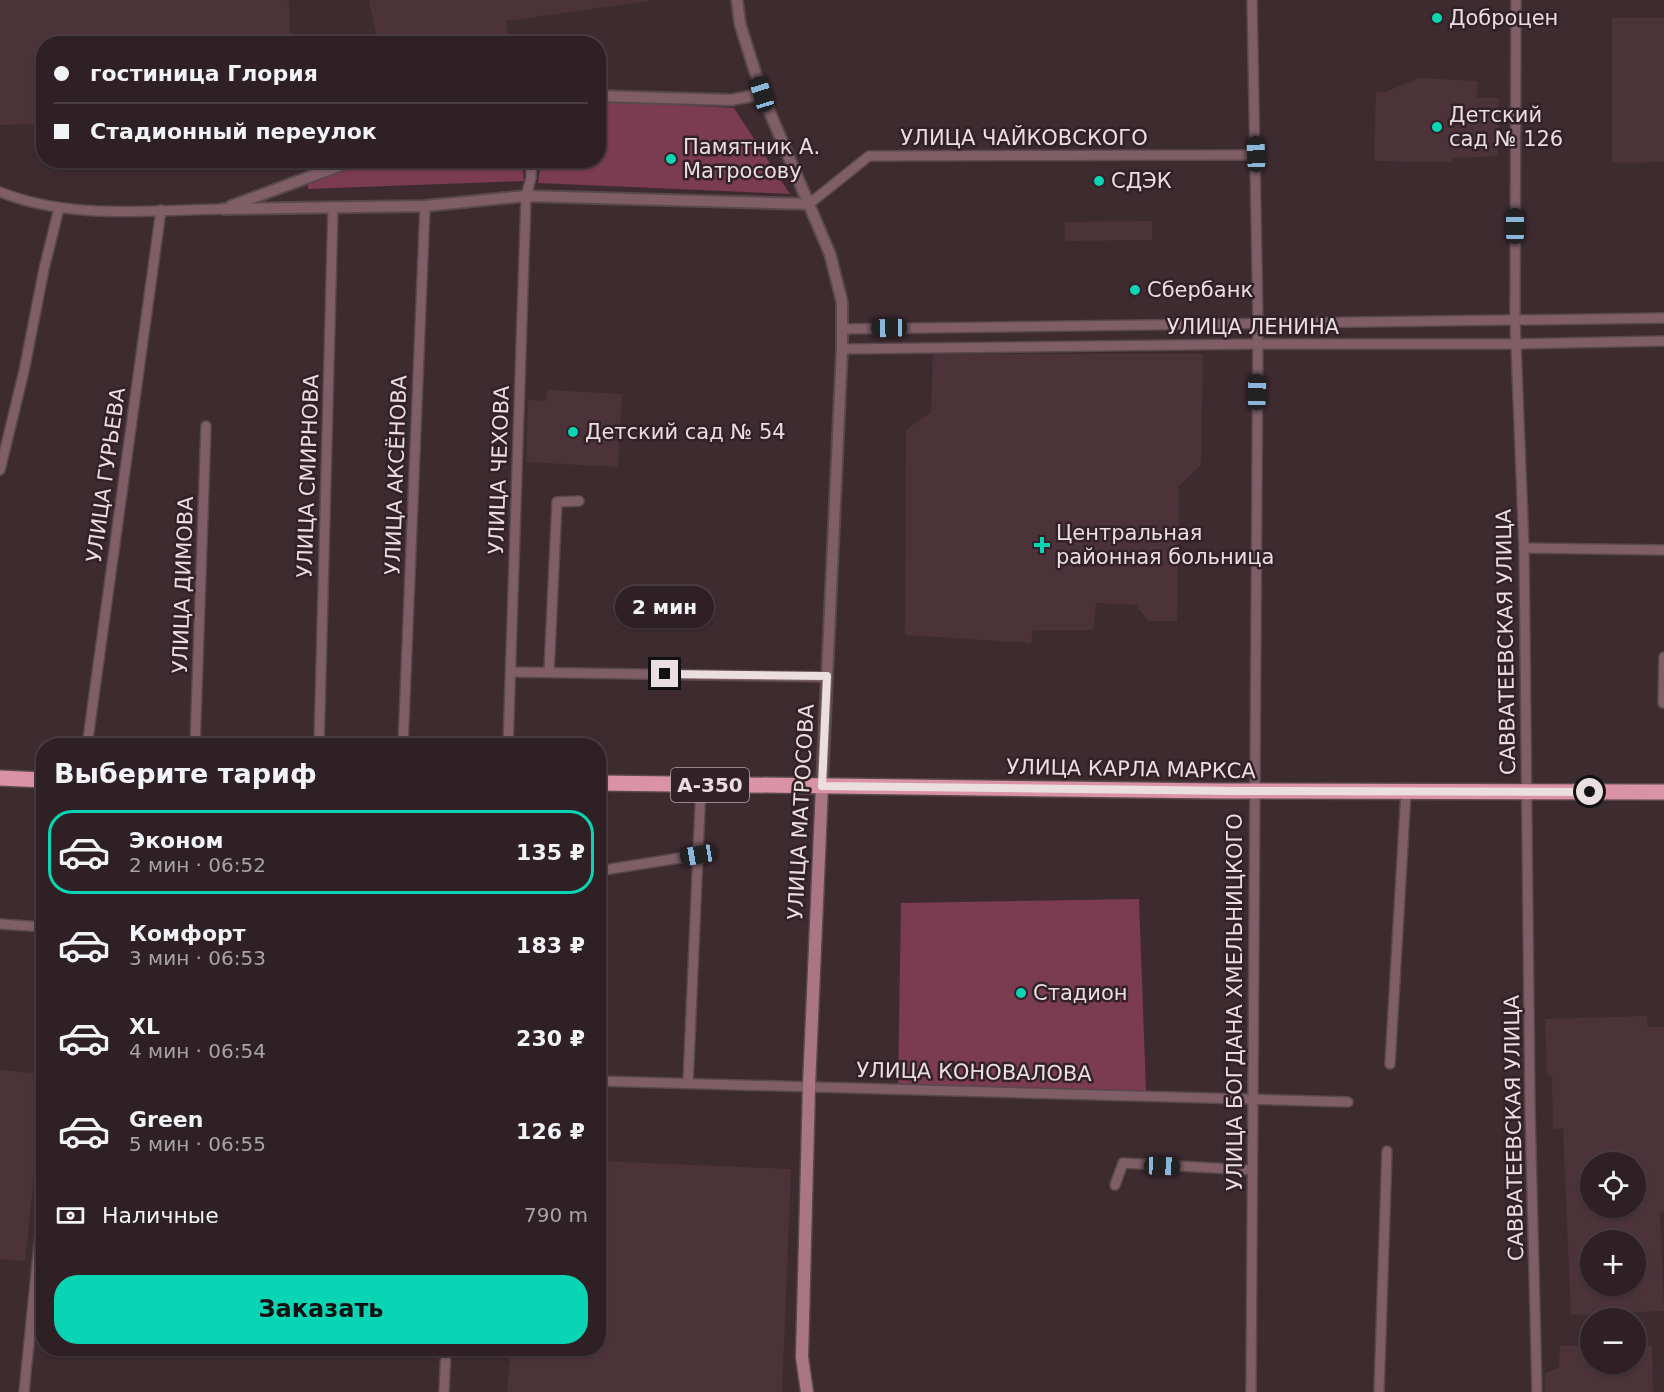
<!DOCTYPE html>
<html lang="ru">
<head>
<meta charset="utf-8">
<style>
	body { margin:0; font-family:"DejaVu Sans",sans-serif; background:#3a2d31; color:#f1f3f6; height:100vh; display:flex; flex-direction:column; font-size:22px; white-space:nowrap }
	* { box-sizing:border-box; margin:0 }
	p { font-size:20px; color:#a7a3a6 }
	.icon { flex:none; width:33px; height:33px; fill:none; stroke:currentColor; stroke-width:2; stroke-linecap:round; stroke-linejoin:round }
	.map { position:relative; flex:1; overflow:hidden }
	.sheet { position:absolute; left:36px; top:738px; width:570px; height:618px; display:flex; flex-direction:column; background:#2e2024; border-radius:24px; box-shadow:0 2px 4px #0004,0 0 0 2px #493e41 }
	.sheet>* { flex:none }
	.top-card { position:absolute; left:36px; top:36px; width:570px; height:132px; border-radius:24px; box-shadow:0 2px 4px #0004,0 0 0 2px #493e41; display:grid; align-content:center; height:132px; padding:0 18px; background:#2e2024 }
	.tools { position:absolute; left:1580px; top:1152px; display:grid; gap:12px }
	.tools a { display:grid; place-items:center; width:66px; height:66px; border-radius:50%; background:#2e2024; box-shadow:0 2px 4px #0004,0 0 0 2px #493e41; font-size:30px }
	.end { position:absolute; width:27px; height:27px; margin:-14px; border:8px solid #eadee0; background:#111; box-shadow:0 0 0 3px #111 }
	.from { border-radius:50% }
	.bubble { position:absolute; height:42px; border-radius:21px; background:#2e2024; box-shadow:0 2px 4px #0004,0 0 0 2px #493e41; font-size:20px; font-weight:600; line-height:42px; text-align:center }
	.car { position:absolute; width:18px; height:36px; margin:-18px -9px; border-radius:8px; box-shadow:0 0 4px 2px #0007; background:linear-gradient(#222 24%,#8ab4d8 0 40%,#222 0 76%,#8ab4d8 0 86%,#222 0) }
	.top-card b { display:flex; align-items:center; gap:21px; height:57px; font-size:22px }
	.top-card b+b { border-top:2px solid #493e41 }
	.top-card i { width:15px; height:15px; background:#f1f3f6 }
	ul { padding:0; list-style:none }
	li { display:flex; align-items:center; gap:18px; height:84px; margin:0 12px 9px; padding:0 6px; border:3px solid transparent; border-radius:24px }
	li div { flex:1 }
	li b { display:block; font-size:22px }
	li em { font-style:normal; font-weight:600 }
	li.selected { border-color:#09d5b5 }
	li>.icon { width:54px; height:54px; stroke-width:1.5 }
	h2 { padding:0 18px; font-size:27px; line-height:72px }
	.pay { display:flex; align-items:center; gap:15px; height:66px; padding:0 18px; font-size:22px }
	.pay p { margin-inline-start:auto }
	.cta { display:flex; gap:12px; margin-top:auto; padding:12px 18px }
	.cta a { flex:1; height:69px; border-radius:24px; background:#09d5b5; color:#111; font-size:24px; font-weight:600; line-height:69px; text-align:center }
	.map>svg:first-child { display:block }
</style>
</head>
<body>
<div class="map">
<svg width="1664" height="1392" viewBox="0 0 1664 1392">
	<rect width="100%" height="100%" fill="#3d2b30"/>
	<g fill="#4c333a" fill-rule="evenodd">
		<path d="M 0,0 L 287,0 L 289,2 L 290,43 L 44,44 L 43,124 L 0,125 Z"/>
		<path d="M 369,0 L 655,0 L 506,21 L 509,44 L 378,43 Z"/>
		<path d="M 1612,18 L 1664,18 L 1664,162 L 1612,163 Z"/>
		<path d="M 1420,78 L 1477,81 L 1477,98 L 1499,98 L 1498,156 L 1453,158 L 1453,162 L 1374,161 L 1376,92 L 1385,92 Z"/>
		<path d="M 1152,221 L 1152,240 L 1065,241 L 1065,222 Z"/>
		<path d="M 933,354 L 1203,354 L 1201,465 L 1179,486 L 1177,621 L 1148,621 L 1136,605 L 1096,603 L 1093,630 L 1033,630 L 1031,643 L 905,635 L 906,430 L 931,412 Z"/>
		<path d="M 547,390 L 622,394 L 618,467 L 526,462 L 528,400 L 546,401 Z"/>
		<path d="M 1647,1016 L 1648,1027 L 1664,1027 L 1664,1211 L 1660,1212 L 1664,1311 L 1571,1315 L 1563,1128 L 1553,1129 L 1552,1076 L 1547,1075 L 1545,1019 ZM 1590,1162 L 1635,1162 L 1635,1208 L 1590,1208 ZM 1590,1240 L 1635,1240 L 1635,1286 L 1590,1286 Z"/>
		<path d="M 0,1070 L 43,1074 L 43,1091 L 25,1261 L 0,1259 Z"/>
		<path d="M 599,1161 L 791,1169 L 782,1392 L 507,1392 L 511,1349 L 598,1348 Z"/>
		<path d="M 1635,1345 L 1652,1345 L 1653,1392 L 1545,1392 L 1545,1373 L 1559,1368 L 1560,1346 L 1590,1346 L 1590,1364 L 1635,1364 Z"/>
	</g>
	<g fill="#7b3b50">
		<path d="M 599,101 L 734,108 L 790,194 L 538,183 L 541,161 L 598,160 Z"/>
		<path d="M 373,161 L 522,161 L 524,181 L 308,189 L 308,184 Z"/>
		<path d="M 1139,899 L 1146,1091 L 898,1084 L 901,903 Z"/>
	</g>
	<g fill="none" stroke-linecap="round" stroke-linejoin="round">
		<defs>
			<g id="minor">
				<path d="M 1516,0 L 1515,321 L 1524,548 L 1530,1110 L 1537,1392"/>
				<path d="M 0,192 C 69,220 150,210 223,209"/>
				<path d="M 809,204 L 869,156 L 1256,155"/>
				<path d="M 843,329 L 1664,318"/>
				<path d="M 842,349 L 1257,344 L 1515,344 L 1664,341"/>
				<path d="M 0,470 L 24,371 L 44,269 L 59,208"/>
				<path d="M 1524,548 L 1664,550"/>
				<path d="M 511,672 L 827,677"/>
				<path d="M 549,672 L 557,502 L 579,501"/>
				<path d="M 1663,703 L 1664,657"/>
				<path d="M 87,746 L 161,210"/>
				<path d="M 195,746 L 206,426"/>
				<path d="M 319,746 L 333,207"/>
				<path d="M 403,746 L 425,206"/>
				<path d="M 508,746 L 526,196 L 531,178 L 531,160"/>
				<path d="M 598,871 L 698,855"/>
				<path d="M 0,924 L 44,927"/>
				<path d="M 1390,1064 L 1406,792"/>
				<path d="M 598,1081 L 1348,1102"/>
				<path d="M 688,1083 L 701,785"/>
				<path d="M 1115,1185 L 1123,1163 L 1251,1170"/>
				<path d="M 24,1392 L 44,1195"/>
				<path d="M 444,1392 L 446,1348"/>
				<path d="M 1251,1392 L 1258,323 L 1252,0"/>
				<path d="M 1379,1392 L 1387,1151"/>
			</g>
			<g id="tertiary">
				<path d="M 737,0 L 740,24 L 762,94 L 830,254 L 842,302 L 842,349 L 822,786"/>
				<path d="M 598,96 L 731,100 L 762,94"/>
				<path d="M 231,206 L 355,160"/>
				<path d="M 223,209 L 425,206 L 526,196 L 809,204"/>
			</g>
			<path id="secondary" d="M 807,1392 L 802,1357 L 809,1086 L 822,786"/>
			<g id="trunk">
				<path d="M 0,778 L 44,780"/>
				<path d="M 598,783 L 1220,791 L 1664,792"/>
			</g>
		</defs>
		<use href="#minor" stroke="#59484c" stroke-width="12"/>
		<use href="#tertiary" stroke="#59484c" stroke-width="14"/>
		<use href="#secondary" stroke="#59484c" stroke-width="15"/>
		<use href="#trunk" stroke="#59484c" stroke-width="18"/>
		<use href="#minor" stroke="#7f5e67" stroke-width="9"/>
		<use href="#tertiary" stroke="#7f5e67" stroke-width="10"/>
		<use href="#secondary" stroke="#aa7685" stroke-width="12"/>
		<use href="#trunk" stroke="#da92a6" stroke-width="15"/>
	</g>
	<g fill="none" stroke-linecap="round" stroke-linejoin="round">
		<path stroke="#eadee0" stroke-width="8" d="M 665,674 L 827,676 L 822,786 L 1237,791 L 1590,792"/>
	</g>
	<g fill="#09d5b5" stroke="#322126" stroke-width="2">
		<circle cx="1437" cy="18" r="6"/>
		<circle cx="1437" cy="127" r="6"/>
		<circle cx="671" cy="159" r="6"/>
		<circle cx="1099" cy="181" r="6"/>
		<circle cx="1135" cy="290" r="6"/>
		<circle cx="573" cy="432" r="6"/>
		<path d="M1039 536h6v6h6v6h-6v6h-6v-6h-6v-6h6z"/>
		<circle cx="1021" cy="993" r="6"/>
	</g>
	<g text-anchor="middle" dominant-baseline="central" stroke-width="5" stroke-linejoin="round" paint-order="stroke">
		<rect fill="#322126" stroke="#b3a5a8" stroke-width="1.5" x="671" y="768" width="78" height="34" rx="4.5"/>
		<g font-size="20" font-weight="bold" fill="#eadee0">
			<text x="710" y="785">А-350</text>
		</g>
		<g font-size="21" fill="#eadee0" stroke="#322126" text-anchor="start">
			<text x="1449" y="18">Доброцен</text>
			<text x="1449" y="115">Детский<tspan x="1449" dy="24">сад № 126</tspan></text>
			<text x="683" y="147">Памятник А.<tspan x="683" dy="24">Матросову</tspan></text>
			<text x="1111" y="181">СДЭК</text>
			<text x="1147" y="290">Сбербанк</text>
			<text x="585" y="432">Детский сад № 54</text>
			<text x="1056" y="533">Центральная<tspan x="1056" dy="24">районная больница</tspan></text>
			<text x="1033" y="993">Стадион</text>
		</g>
		<g font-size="21" fill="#eadee0" stroke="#322126">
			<text x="1024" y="138">УЛИЦА ЧАЙКОВСКОГО</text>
			<text x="1253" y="327">УЛИЦА ЛЕНИНА</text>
			<text transform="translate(499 470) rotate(-88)">УЛИЦА ЧЕХОВА</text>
			<text transform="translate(106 475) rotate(-82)">УЛИЦА ГУРЬЕВА</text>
			<text transform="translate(396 475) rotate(-88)">УЛИЦА АКСЁНОВА</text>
			<text transform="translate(308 476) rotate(-88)">УЛИЦА СМИРНОВА</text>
			<text transform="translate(183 585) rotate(-88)">УЛИЦА ДИМОВА</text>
			<text transform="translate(1506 642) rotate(-91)">САВВАТЕЕВСКАЯ УЛИЦА</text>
			<text transform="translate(1131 769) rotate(1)">УЛИЦА КАРЛА МАРКСА</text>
			<text transform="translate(801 812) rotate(-87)">УЛИЦА МАТРОСОВА</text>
			<text transform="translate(1235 1002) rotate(-90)">УЛИЦА БОГДАНА ХМЕЛЬНИЦКОГО</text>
			<text transform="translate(974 1072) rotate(1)">УЛИЦА КОНОВАЛОВА</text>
			<text transform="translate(1514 1128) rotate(-91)">САВВАТЕЕВСКАЯ УЛИЦА</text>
		</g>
	</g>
</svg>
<div class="tools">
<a><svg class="icon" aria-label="locate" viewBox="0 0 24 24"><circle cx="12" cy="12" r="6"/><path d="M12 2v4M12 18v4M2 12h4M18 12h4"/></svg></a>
<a>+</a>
<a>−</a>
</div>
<i class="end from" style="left:1590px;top:792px"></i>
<i class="end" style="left:665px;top:674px"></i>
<div class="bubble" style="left:615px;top:586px;width:99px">2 мин</div>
<i class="car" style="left:762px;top:94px;rotate:343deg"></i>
<i class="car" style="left:1256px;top:154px;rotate:358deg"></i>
<i class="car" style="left:1515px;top:226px;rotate:0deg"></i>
<i class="car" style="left:889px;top:328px;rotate:269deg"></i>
<i class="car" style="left:1257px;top:392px;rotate:1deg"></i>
<i class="car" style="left:698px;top:855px;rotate:261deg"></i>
<i class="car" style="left:1162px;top:1166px;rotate:92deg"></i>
<div class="top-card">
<b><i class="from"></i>гостиница Глория</b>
<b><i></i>Стадионный переулок</b>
</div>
<section class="sheet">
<h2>Выберите тариф</h2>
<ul>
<li class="selected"><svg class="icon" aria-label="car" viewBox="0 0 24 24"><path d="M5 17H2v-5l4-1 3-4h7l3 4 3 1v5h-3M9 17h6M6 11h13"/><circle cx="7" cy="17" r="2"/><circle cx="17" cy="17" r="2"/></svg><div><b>Эконом</b><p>2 мин · 06:52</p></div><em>135 ₽</em></li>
<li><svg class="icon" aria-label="car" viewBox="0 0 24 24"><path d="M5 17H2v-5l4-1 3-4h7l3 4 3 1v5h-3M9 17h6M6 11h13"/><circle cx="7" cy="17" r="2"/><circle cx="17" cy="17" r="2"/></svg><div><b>Комфорт</b><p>3 мин · 06:53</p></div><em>183 ₽</em></li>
<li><svg class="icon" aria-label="car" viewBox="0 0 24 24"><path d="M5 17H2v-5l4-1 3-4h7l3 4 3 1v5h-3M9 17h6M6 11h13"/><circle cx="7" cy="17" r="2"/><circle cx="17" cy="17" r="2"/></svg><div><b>XL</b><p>4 мин · 06:54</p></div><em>230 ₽</em></li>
<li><svg class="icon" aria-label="car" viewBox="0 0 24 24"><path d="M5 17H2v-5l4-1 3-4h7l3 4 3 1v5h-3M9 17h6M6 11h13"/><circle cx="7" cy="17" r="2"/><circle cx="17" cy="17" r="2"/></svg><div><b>Green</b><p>5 мин · 06:55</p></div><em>126 ₽</em></li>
</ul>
<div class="pay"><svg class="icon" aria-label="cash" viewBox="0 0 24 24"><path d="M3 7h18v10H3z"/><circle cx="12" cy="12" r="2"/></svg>Наличные<p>790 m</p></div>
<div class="cta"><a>Заказать</a></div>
</section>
</div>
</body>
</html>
